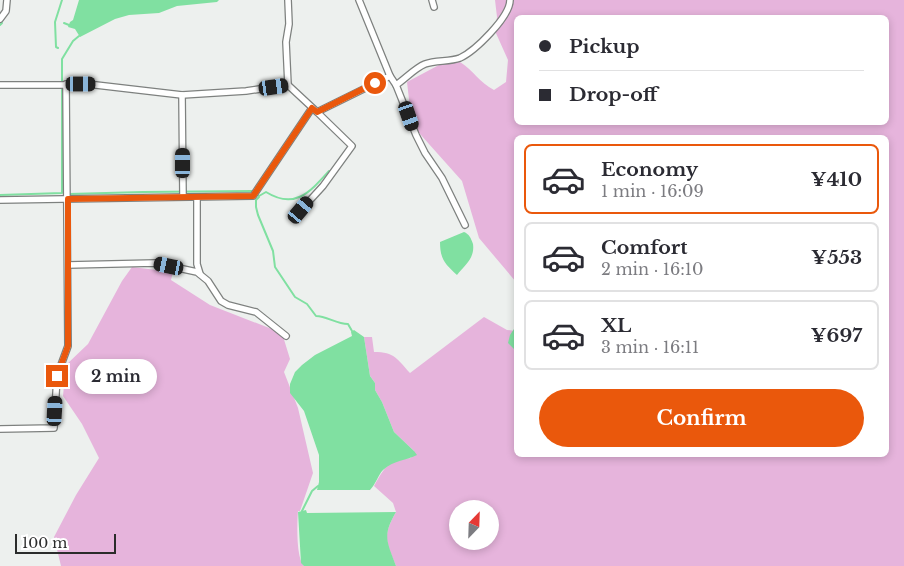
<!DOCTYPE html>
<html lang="en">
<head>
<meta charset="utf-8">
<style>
	body { margin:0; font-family:"Libre Baskerville",serif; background:#f7f7f7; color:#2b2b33; height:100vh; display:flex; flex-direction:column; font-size:19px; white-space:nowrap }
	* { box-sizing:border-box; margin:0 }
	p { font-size:16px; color:#7c7c81 }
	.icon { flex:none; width:28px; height:28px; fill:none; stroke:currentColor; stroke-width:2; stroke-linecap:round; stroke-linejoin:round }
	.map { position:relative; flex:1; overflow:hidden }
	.sheet { position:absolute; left:514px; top:135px; width:375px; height:322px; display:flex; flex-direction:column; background:#fff; border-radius:8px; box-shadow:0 2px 8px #0003 }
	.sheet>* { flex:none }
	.guide { position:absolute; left:514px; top:15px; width:375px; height:110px; border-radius:8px; box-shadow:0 2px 8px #0003; display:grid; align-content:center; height:110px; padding:0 25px; background:#fff }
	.needle { width:32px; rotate:23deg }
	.buttons { position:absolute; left:449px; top:500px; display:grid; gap:10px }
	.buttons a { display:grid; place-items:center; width:50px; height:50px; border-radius:50%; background:#fff; box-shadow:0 2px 8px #0003; font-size:25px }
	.scale { position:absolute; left:15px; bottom:12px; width:101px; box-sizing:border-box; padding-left:5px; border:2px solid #2b2c2b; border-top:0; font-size:14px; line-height:18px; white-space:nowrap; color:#2b2c2b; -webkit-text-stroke:4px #fff; paint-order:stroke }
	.end { position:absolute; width:22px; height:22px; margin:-11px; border:6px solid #ea580c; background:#fff; box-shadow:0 0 0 2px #fff }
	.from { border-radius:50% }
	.bubble { position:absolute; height:35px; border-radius:18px; background:#fff; box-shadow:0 2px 8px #0003; font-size:16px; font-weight:700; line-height:35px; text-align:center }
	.car { position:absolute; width:15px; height:30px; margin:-15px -8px; border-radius:6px; box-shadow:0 0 4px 1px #0007; background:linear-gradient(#222 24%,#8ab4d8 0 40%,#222 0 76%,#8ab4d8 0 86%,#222 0) }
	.guide b { display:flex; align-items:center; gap:18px; height:48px; font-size:19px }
	.guide b+b { border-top:1px solid #e1e1e2 }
	.guide i { width:12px; height:12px; background:#2b2b33 }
	ul { padding:9px 0 0; list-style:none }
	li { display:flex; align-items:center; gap:15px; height:70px; margin:0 10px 8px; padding:0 15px; border:2px solid #e1e1e2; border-radius:8px }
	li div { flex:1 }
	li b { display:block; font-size:19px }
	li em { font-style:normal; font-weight:700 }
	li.current { border-color:#ea580c }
	li>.icon { width:45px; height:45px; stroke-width:1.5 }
	.primary-button { display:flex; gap:10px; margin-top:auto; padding:10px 25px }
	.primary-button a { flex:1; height:58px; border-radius:30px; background:#ea580c; color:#fff; font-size:20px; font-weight:700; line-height:58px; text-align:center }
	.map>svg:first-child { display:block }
</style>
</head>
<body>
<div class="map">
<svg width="904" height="566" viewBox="0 0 904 566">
	<rect width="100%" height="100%" fill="#edf0ee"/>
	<g fill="#e6b4dc" fill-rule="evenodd">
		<path d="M 495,0 L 904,0 L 904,566 L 396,566 C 386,541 382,537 396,512 L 393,503 L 374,486 C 385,467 387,461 411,458 L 414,451 L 394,432 L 382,402 L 375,390 L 375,383 L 370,376 L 364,337 L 372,337 L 374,352 C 395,352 397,359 410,373 L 484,317 L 507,330 L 516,331 L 516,455 L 886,455 L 886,138 L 516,138 L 516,282 L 479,238 L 462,181 L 412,125 L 407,82 L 439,65 L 460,62 C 473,70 480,83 494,90 L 506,82 L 508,60 L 495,31 L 497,17 ZM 516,18 L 886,18 L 886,122 L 516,122 ZM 458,509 L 490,509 L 490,541 L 458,541 Z"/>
		<path d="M 132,267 L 173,272 L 171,280 L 210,305 L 282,333 L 290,359 L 284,372 L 298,408 L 313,473 L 300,511 L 298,511 C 297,523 296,558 304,566 L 61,566 L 54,537 L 76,495 L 99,458 L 82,424 L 63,396 L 66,365 L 88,344 L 122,281 Z"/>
	</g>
	<g fill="#80e0a1">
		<path d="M 79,0 L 219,0 L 217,2 L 177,6 L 159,13 L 129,15 L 115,19 L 80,37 L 75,29 L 68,27 L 70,22 L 73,20 Z"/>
		<path d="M 464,232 C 469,234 471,238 473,244 C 475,258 465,265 457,275 C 445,264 440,259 440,242 Z"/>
		<path d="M 516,326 L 516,351 L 508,343 L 510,335 Z"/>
		<path d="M 354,330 L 364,337 L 370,376 L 375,383 L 375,390 L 382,402 L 394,432 L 414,451 L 417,455 C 405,461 394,460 383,470 C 378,475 376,484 370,490 L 317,490 L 319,482 L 319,455 L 304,411 L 290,393 L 290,384 L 295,372 L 302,365 L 315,355 L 352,336 L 351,332 Z"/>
		<path d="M 306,510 L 307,513 L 396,512 C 382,536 387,541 396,566 L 304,566 L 301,563 L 298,512 Z"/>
	</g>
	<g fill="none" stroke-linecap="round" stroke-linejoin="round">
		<g stroke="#80e0a1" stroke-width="2">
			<path d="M 64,23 L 69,25"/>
			<path d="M 0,25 L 2,23"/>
			<path d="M 58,48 L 56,47 L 55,22 L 62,0"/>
			<path d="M 69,194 L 143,192 L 252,191 L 259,196 L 266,192 C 295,210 310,192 329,171"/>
			<path d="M 0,195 L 62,193 L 62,59 L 73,41 L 79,36"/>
			<path d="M 259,197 L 256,200 L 256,207 L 258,215 L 273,251 L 275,267 L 295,297 L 307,304 L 316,316 C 327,316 336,324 348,324 L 352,331"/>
			<path d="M 302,511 L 312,491 L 318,486"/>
		</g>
		<defs>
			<g id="minor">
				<path d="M 288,0 L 289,24 L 286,42 L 288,85 L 317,112 L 390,76 L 396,85 C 405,79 415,68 425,64 C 436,60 449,62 460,58 C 475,51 510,17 510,0"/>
				<path d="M 359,0 L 390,76"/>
				<path d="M 432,0 L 434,7"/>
				<path d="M 0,19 L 6,11 L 7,0"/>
				<path d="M 0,85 L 96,85 L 182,95 L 246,91 L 288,85"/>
				<path d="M 396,85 L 416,135 L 425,153 L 442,178 L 465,225"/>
				<path d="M 182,95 L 183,197"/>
				<path d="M 197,197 L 197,264 L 200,274"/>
				<path d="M 0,200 L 253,196 L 312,108"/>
				<path d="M 299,215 L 301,210 L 323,186 L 352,146 L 317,112"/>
				<path d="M 68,265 L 155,263 L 197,272 L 208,281 L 221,301 L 228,305 L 256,312 L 286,336"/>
				<path d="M 0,429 L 54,428 L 57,376 L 68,346 L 66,84"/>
			</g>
		</defs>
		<use href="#minor" stroke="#7e817f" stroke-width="8"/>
		<use href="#minor" stroke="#fff" stroke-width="5.5"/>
	</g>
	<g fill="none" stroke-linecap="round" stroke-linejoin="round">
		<path stroke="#ea580c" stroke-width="6" d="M 57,376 L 68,346 L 68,199 L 253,196 L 312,108 L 317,112 L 375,83"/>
	</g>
</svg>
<div class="buttons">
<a><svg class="needle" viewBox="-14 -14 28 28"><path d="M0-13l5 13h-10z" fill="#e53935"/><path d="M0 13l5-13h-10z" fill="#7c7c81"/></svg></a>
</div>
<div class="scale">100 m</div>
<i class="end from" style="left:375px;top:83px"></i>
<i class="end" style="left:57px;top:376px"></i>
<div class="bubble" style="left:75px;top:359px;width:82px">2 min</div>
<i class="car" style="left:81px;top:84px;rotate:90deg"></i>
<i class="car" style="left:274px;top:87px;rotate:82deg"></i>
<i class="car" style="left:409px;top:116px;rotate:161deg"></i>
<i class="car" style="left:183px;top:163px;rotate:0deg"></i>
<i class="car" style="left:301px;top:210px;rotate:40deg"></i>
<i class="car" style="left:169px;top:266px;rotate:282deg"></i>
<i class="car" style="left:55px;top:411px;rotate:3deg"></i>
<div class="guide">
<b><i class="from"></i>Pickup</b>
<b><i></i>Drop-off</b>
</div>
<section class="sheet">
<ul>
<li class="current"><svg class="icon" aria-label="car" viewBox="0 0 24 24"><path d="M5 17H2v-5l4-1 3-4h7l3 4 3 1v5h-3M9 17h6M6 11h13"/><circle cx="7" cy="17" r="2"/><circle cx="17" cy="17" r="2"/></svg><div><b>Economy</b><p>1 min · 16:09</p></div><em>¥410</em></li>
<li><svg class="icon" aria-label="car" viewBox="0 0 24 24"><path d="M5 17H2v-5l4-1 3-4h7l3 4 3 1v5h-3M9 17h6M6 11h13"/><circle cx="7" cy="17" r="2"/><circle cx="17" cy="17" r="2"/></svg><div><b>Comfort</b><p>2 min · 16:10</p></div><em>¥553</em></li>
<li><svg class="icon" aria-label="car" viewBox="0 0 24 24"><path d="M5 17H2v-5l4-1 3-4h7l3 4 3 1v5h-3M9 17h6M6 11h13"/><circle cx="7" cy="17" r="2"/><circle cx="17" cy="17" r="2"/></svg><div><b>XL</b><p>3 min · 16:11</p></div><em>¥697</em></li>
</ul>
<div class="primary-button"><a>Confirm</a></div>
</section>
</div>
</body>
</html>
